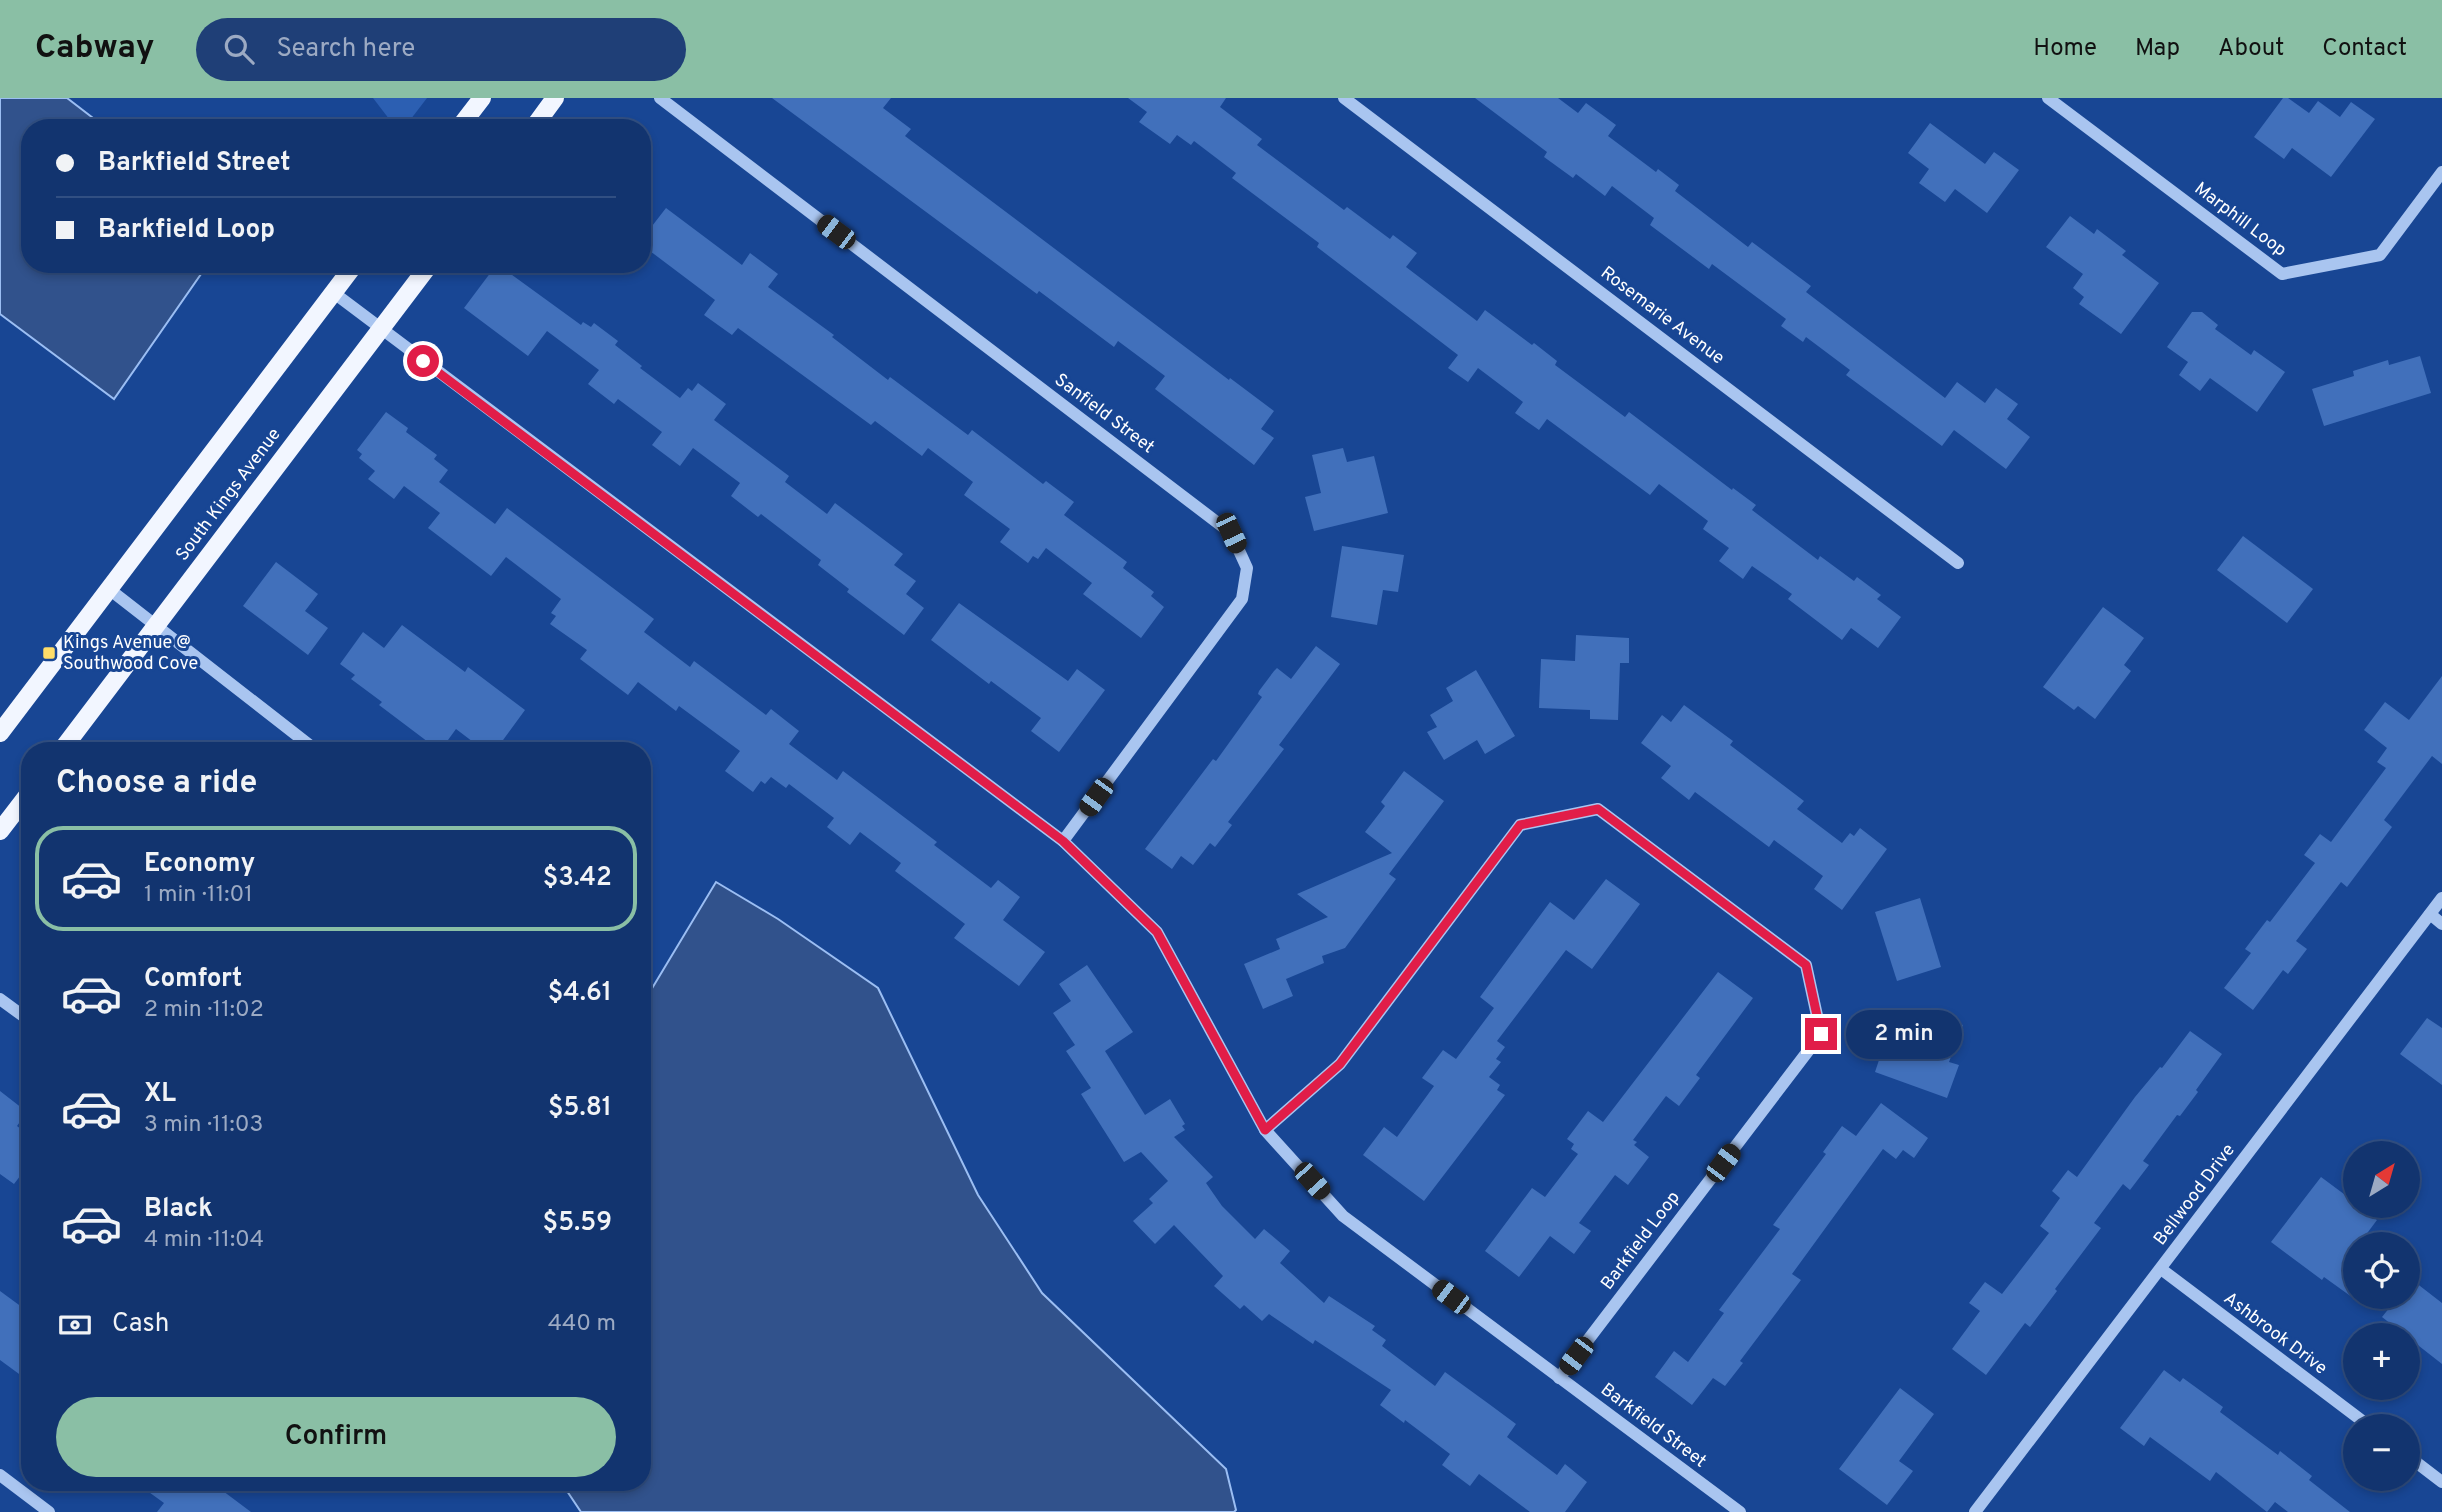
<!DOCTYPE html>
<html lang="en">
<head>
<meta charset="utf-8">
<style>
	body { margin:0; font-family:Overpass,sans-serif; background:#1f3f77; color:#f1f3f6; height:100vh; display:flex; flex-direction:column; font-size:26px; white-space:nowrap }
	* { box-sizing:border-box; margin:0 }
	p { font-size:23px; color:#9caac3 }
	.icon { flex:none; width:38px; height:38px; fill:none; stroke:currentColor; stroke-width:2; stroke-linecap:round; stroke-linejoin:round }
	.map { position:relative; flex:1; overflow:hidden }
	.side { position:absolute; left:21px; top:644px; width:630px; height:749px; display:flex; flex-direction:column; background:#12346f; border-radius:28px; box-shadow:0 4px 10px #0003,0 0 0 2px #314f82 }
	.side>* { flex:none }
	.banner { position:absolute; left:21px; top:21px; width:630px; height:154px; border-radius:28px; box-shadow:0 4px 10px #0003,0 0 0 2px #314f82; display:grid; align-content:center; height:154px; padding:0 35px; background:#12346f }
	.needle { width:46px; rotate:37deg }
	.fabs { position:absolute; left:2343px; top:1043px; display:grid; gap:14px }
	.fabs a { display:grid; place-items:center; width:77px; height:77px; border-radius:50%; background:#12346f; box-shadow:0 4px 10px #0003,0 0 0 2px #314f82; font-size:35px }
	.end { position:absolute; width:32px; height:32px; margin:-16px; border:9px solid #e11d48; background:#fff; box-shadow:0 0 0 4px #fff }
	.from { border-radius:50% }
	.bubble { position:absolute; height:49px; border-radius:24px; background:#12346f; box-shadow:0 4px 10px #0003,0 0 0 2px #314f82; font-size:23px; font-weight:600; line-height:49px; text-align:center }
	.car { position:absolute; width:21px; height:42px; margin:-21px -10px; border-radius:9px; box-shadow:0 0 5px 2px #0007; background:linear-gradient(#222 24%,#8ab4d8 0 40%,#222 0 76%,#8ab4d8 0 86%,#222 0) }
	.banner b { display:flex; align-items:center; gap:24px; height:66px; font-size:26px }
	.banner b+b { border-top:2px solid #314f82 }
	.banner i { width:18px; height:18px; background:#f1f3f6 }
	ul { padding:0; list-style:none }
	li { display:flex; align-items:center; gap:21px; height:105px; margin:0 14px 10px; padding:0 21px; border:4px solid transparent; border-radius:28px }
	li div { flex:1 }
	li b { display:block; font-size:26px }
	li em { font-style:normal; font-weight:600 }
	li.active { border-color:#8abfa5 }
	li>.icon { width:63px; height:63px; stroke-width:1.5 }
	h2 { padding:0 35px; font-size:32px; line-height:84px }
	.pay { display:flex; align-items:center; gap:18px; height:77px; padding:0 35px; font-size:26px }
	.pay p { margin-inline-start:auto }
	.button { display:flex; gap:14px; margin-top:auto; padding:14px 35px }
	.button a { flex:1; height:80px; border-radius:42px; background:#8abfa5; color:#111; font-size:28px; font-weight:600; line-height:80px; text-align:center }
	header { display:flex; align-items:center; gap:42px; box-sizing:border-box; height:98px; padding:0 35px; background:#8abfa5; color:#111 }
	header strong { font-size:33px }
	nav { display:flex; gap:38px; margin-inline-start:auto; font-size:24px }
	.search { width:490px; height:63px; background:#1f3f77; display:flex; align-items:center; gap:18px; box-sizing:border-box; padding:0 24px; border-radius:38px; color:#9caac3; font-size:26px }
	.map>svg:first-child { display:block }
</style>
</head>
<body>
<header>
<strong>Cabway</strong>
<div class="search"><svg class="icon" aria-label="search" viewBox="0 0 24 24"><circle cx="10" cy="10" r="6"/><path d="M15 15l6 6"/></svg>Search here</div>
<nav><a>Home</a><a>Map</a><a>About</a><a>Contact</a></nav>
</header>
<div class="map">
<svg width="2442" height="1414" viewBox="0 0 2442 1414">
	<rect width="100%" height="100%" fill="#184694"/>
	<path fill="#2c5fb2" d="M 373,0 L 427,0 L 404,30 L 396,30 Z"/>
	<g fill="#31528c" stroke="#9bbef3" stroke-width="2">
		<path d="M 0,0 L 67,0 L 106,30 L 30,30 L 30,166 L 208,166 L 114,301 L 0,216 Z"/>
		<path d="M 716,784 L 778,821 L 878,890 L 978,1097 L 1042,1195 L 1226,1371 L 1236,1412 L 1234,1414 L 581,1414 L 561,1384 L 642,1384 L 642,907 Z"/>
	</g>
	<g fill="#4170bb">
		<path d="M 772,0 L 891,0 L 883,10 L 911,31 L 905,38 L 1229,282 L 1230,280 L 1274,313 L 1261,331 L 1274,340 L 1254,367 L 1155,291 L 1165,278 L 1118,243 L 1114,249 L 1039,193 L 1037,196 Z"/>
		<path d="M 1128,0 L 1226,0 L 1220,9 L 1262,41 L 1257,47 L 1344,112 L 1347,109 L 1390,141 L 1393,137 L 1417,155 L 1406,169 L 1477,223 L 1485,212 L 1532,247 L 1534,245 L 1557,263 L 1555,267 L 1625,319 L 1629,314 L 1732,392 L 1733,390 L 1756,407 L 1752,412 L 1818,462 L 1820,458 L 1854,483 L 1857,479 L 1881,497 L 1877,501 L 1901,519 L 1878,550 L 1851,530 L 1842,542 L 1788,501 L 1792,496 L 1752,468 L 1743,481 L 1719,463 L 1729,450 L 1703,431 L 1708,423 L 1659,386 L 1650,397 L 1547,321 L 1539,332 L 1515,315 L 1523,304 L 1478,270 L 1468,284 L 1448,270 L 1458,257 L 1317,149 L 1319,145 L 1232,80 L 1236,75 L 1194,43 L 1191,47 L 1177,37 L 1170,46 L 1139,24 L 1147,14 Z"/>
		<path d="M 1475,0 L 1558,0 L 1578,15 L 1586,5 L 1616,27 L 1608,38 L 1656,74 L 1658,71 L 1679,87 L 1675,93 L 1748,149 L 1752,144 L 1811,188 L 1806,194 L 1945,300 L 1957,284 L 1985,305 L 1996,290 L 2018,306 L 2007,321 L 2030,339 L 2006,371 L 1954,332 L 1942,348 L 1846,277 L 1850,272 L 1806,239 L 1803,244 L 1781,228 L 1786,221 L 1712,166 L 1709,171 L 1650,127 L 1654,120 L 1612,88 L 1605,98 L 1576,76 L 1573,80 L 1544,59 L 1547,54 Z"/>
		<path d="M 2283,0 L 2288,0 L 2309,15 L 2318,3 L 2340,19 L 2351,4 L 2375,21 L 2331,79 L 2292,50 L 2284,61 L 2254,39 Z"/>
		<path d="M 1930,25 L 1985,66 L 1994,54 L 2019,72 L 1987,115 L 1955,91 L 1945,104 L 1919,85 L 1929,71 L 1908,55 Z"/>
		<path d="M 666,110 L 742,167 L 750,155 L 778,176 L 768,189 L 834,237 L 832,239 L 888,282 L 890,279 L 968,337 L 972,332 L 1043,386 L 1046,383 L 1074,404 L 1064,417 L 1127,464 L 1123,470 L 1154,494 L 1151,498 L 1164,509 L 1141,540 L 1083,496 L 1092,485 L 1046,450 L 1038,461 L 1033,458 L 1028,465 L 1000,444 L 1010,431 L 964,397 L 973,384 L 928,350 L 922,358 L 875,323 L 871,327 L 738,230 L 732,237 L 704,217 L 715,202 L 642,147 L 642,141 Z"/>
		<path d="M 2070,118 L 2094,136 L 2097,131 L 2126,153 L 2122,157 L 2159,185 L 2121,236 L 2079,206 L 2084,199 L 2073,190 L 2083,176 L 2046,149 Z"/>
		<path d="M 497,166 L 581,227 L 583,224 L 591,229 L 594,225 L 618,243 L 615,247 L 642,268 L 640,270 L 680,300 L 688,290 L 692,293 L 698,285 L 726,306 L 714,322 L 789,378 L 785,384 L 827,416 L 835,405 L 903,456 L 894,467 L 916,483 L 906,496 L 924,510 L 904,537 L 847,494 L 849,491 L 818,467 L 821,462 L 761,416 L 758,419 L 731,398 L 740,385 L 693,350 L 680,368 L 652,347 L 662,334 L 618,301 L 614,306 L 588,286 L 599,272 L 547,233 L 528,258 L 464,210 Z"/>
		<path d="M 2192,214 L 2202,214 L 2218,227 L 2215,231 L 2251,257 L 2254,252 L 2285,274 L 2257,314 L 2210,280 L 2200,293 L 2179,277 L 2188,264 L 2167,249 Z"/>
		<path d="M 2420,258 L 2431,295 L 2324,328 L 2312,291 L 2354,278 L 2353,273 L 2388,262 L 2389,267 Z"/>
		<path d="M 386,314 L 408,330 L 406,334 L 437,357 L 434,361 L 448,372 L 439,384 L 495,426 L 507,410 L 654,521 L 644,534 L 690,569 L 694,563 L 766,617 L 771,611 L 799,633 L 789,646 L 837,682 L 843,673 L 937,744 L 934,747 L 991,790 L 998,782 L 1020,799 L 1003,822 L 1045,854 L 1019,888 L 954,840 L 965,826 L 895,773 L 901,765 L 860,734 L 850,747 L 827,729 L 834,720 L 789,686 L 786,690 L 771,679 L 765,686 L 761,683 L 753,694 L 725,673 L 740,653 L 679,608 L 676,613 L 638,584 L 628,597 L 580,561 L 587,552 L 550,526 L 556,518 L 551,515 L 561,501 L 506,459 L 491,478 L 428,430 L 440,415 L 404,388 L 394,401 L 368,381 L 375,373 L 359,360 L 362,356 L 357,352 Z"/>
		<path d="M 1343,350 L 1347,364 L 1374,358 L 1388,415 L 1314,433 L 1305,399 L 1321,395 L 1312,357 Z"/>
		<path d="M 2243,438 L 2313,491 L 2287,525 L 2217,472 Z"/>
		<path d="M 1342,448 L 1404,457 L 1398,494 L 1383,492 L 1377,527 L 1331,519 Z"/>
		<path d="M 276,464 L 318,496 L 305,513 L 328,530 L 308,557 L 243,508 Z"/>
		<path d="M 959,505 L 1068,583 L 1077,571 L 1105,592 L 1059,654 L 1031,633 L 1041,620 L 991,583 L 989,586 L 931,542 Z"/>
		<path d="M 2103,509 L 2144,540 L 2124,567 L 2131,573 L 2095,621 L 2078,608 L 2074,612 L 2043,589 Z"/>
		<path d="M 402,527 L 465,574 L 468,569 L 525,612 L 495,653 L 485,653 L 456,631 L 440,653 L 379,607 L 382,604 L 351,581 L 355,577 L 340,566 L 363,534 L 384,550 Z"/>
		<path d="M 1576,537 L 1629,540 L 1629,565 L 1620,565 L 1618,622 L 1590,621 L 1590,612 L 1539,610 L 1541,561 L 1575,563 Z"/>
		<path d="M 1316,548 L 1340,566 L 1279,647 L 1284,651 L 1228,724 L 1232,727 L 1215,749 L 1210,745 L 1193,767 L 1181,758 L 1172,771 L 1145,751 L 1213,661 L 1216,663 L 1262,599 L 1258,596 L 1259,593 L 1274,573 L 1277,570 L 1291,581 Z"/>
		<path d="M 1476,572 L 1515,638 L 1485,656 L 1477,642 L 1444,662 L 1427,634 L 1437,629 L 1430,617 L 1453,603 L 1446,590 Z"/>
		<path d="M 2442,578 L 2442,666 L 2432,658 L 2384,722 L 2392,729 L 2347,789 L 2341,784 L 2296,843 L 2307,851 L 2288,876 L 2283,872 L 2253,912 L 2224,890 L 2251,855 L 2245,851 L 2267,822 L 2270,824 L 2315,765 L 2304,757 L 2320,736 L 2331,744 L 2386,670 L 2377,664 L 2387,650 L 2364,632 L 2385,604 L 2409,622 Z"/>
		<path d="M 1684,607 L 1733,643 L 1730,647 L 1804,703 L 1797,711 L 1842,745 L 1850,735 L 1854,738 L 1860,730 L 1887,751 L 1842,812 L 1814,791 L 1823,778 L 1774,742 L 1769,749 L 1695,694 L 1689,702 L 1661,680 L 1671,668 L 1641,645 L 1662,617 L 1671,624 Z"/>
		<path d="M 1404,673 L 1444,703 L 1389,776 L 1396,781 L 1345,850 L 1322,858 L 1324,865 L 1286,881 L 1293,898 L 1263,911 L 1244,866 L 1280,851 L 1276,841 L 1328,819 L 1297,796 L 1392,755 L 1365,734 L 1385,708 L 1381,704 Z"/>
		<path d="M 1606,781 L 1640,806 L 1592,871 L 1566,852 L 1497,943 L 1505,949 L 1496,961 L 1501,964 L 1489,979 L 1500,987 L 1497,992 L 1505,997 L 1424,1103 L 1363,1057 L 1384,1029 L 1397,1039 L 1434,988 L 1422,980 L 1443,952 L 1456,961 L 1494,910 L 1480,899 L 1550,804 L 1574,822 Z"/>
		<path d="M 1920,800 L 1941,869 L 1897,883 L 1875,814 Z"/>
		<path d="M 1087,867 L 1133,934 L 1105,953 L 1145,1017 L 1170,1001 L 1185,1026 L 1182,1028 L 1185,1032 L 1174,1039 L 1213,1079 L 1206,1085 L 1222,1108 L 1255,1141 L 1264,1131 L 1290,1153 L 1280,1165 L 1324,1205 L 1329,1198 L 1375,1228 L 1372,1232 L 1386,1242 L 1382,1248 L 1435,1288 L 1445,1274 L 1489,1306 L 1516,1326 L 1507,1339 L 1557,1377 L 1565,1366 L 1587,1384 L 1565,1414 L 1530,1414 L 1479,1376 L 1470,1388 L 1442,1367 L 1450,1356 L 1405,1322 L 1404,1325 L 1380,1307 L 1391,1292 L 1315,1242 L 1313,1246 L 1269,1216 L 1262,1223 L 1244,1207 L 1240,1211 L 1214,1188 L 1223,1178 L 1174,1127 L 1155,1146 L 1133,1123 L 1153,1105 L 1149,1101 L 1168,1083 L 1141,1054 L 1124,1064 L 1081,996 L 1091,990 L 1066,953 L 1075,947 L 1053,915 L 1071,903 L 1059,886 Z"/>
		<path d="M 1718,874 L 1753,900 L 1696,977 L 1700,980 L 1679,1008 L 1666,998 L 1633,1042 L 1637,1044 L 1634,1047 L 1649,1059 L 1628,1087 L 1615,1077 L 1579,1125 L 1591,1133 L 1574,1156 L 1550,1138 L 1519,1179 L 1485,1153 L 1532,1090 L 1545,1099 L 1578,1056 L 1571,1051 L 1574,1046 L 1567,1041 L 1588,1013 L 1603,1024 Z"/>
		<path d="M 1914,910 L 1963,927 L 1949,964 L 1959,967 L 1947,1000 L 1875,974 L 1886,941 L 1902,947 Z"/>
		<path d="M 2427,920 L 2442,930 L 2442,987 L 2400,956 Z"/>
		<path d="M 2190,933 L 2222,956 L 2196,992 L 2198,994 L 2180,1018 L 2177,1017 L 2143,1063 L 2149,1067 L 2130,1092 L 2123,1086 L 2094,1125 L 2101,1130 L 2055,1191 L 2057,1193 L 2030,1229 L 2025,1225 L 1986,1277 L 1952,1251 L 1980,1213 L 1969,1205 L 1985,1184 L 2002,1196 L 2049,1135 L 2040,1128 L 2060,1100 L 2052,1093 L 2068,1072 L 2077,1079 L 2135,999 L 2160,969 L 2162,970 Z"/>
		<path d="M 0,993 L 27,1014 L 17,1028 L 30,1038 L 30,1065 L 14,1086 L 0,1076 Z"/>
		<path d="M 1881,1005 L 1928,1040 L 1914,1060 L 1903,1052 L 1896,1061 L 1883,1051 L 1792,1176 L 1801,1182 L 1740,1263 L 1743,1265 L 1725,1288 L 1713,1280 L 1692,1307 L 1655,1279 L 1674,1253 L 1688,1264 L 1724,1215 L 1719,1212 L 1780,1131 L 1773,1127 L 1826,1056 L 1823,1054 L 1842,1028 L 1856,1038 Z"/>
		<path d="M 2321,1079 L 2356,1105 L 2356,1108 L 2359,1108 L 2377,1122 L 2359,1146 L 2356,1146 L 2356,1202 L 2324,1179 L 2322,1182 L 2271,1144 Z"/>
		<path d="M 2411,1181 L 2442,1205 L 2442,1266 L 2382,1219 L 2398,1199 L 2408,1199 L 2408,1185 Z"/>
		<path d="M 0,1193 L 30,1215 L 30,1284 L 0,1262 Z"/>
		<path d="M 2164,1272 L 2180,1284 L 2183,1280 L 2223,1309 L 2220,1314 L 2278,1357 L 2280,1353 L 2312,1378 L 2309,1382 L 2350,1414 L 2288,1414 L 2275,1404 L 2267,1414 L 2216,1374 L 2210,1383 L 2150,1339 L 2144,1348 L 2120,1330 Z"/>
		<path d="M 1900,1290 L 1934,1316 L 1899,1363 L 1913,1373 L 1887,1407 L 1839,1371 Z"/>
		<path d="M 135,1384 L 211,1384 L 251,1414 L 157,1414 L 164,1405 Z"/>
	</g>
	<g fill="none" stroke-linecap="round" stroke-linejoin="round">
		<g stroke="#a9c5f0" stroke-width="12">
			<path d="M 660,0 L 1231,435 L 1247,470 L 1242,501 L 1063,743"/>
			<path d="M 1344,0 L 1958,465"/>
			<path d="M 2048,0 L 2282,176 L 2380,157 L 2442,74"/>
			<path d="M 334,195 L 1063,743 L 1157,834 L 1265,1032 L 1343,1118 L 1740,1414"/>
			<path d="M 109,491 L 317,653"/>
			<path d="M 2430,816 L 2442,826"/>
			<path d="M 0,901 L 30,923"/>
			<path d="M 1265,1032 L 1340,966 L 1520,727 L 1598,711 L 1806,867 L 1821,936 L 1559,1280"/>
			<path d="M 2161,1171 L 2369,1328"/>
			<path d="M 2408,1358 L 2442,1384"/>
			<path d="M 0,1377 L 49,1414"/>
			<path d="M 1975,1414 L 2442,800"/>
		</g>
		<g stroke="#f2f6ff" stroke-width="18">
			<path d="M 459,30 L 482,0"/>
			<path d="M 533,30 L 555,0"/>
			<path d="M 0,635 L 355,166"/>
			<path d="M 61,653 L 430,166"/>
			<path d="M 0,733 L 30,694"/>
		</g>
	</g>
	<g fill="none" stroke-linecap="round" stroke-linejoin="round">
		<path stroke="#e11d48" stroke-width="9" d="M 423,263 L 1063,743 L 1157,834 L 1265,1032 L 1340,966 L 1520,727 L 1598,711 L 1806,867 L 1821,936"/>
	</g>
	<rect fill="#ffdd68" stroke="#184694" stroke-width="2.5" x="42" y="548" width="14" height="14" rx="3.5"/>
	<g text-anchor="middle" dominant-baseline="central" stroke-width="6" stroke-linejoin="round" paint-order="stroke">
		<g font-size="18" fill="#fff" stroke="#184694">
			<text transform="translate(2240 122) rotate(37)">Marphill Loop</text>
			<text transform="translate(1662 218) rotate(37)">Rosemarie Avenue</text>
			<text transform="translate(1104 316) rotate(37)">Sanfield Street</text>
			<text transform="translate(229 397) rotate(-53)">South Kings Avenue</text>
			<text transform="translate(2195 1097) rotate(-53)">Bellwood Drive</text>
			<text transform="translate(1641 1143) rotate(-53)">Barkfield Loop</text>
			<text transform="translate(2275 1236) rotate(37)">Ashbrook Drive</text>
			<text transform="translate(1653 1328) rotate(37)">Barkfield Street</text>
		</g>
		<g font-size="18" fill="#fff" stroke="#184694" text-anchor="start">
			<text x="63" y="545">Kings Avenue @<tspan x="63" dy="21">Southwood Cove</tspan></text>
		</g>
	</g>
</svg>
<div class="fabs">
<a><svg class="needle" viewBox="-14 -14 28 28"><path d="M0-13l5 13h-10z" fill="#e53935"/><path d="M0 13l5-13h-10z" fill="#9caac3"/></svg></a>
<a><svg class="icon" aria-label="locate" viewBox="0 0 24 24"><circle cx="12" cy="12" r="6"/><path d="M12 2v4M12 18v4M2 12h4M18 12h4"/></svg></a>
<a>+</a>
<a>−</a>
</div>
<i class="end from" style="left:423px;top:263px"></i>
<i class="end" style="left:1821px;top:936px"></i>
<div class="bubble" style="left:1846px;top:912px;width:116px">2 min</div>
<i class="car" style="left:836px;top:134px;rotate:307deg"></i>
<i class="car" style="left:1231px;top:435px;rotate:155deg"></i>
<i class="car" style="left:1096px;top:699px;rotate:216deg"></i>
<i class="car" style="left:1723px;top:1065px;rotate:37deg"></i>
<i class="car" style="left:1312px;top:1083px;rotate:138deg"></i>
<i class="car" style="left:1451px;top:1199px;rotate:307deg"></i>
<i class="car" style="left:1576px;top:1258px;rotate:217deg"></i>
<div class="banner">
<b><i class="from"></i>Barkfield Street</b>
<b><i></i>Barkfield Loop</b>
</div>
<section class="side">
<h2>Choose a ride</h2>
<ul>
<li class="active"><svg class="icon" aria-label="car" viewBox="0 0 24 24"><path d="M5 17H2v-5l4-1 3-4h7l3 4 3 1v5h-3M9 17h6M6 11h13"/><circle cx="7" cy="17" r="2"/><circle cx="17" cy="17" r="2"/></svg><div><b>Economy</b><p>1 min · 11:01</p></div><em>$3.42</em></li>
<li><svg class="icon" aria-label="car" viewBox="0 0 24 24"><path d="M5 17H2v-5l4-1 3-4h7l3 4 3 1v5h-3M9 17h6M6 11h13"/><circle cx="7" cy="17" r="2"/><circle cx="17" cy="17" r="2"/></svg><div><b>Comfort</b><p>2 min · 11:02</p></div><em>$4.61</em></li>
<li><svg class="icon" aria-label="car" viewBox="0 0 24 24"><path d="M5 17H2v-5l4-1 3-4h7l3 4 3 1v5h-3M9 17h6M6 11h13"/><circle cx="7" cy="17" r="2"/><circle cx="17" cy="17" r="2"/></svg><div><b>XL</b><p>3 min · 11:03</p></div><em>$5.81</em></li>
<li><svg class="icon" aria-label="car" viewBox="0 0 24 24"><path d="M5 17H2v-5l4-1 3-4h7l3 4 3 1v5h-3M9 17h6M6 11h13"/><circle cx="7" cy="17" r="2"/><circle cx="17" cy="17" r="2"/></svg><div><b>Black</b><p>4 min · 11:04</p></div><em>$5.59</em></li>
</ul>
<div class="pay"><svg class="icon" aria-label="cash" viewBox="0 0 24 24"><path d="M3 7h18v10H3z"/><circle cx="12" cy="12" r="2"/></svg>Cash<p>440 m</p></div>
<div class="button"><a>Confirm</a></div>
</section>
</div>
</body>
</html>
